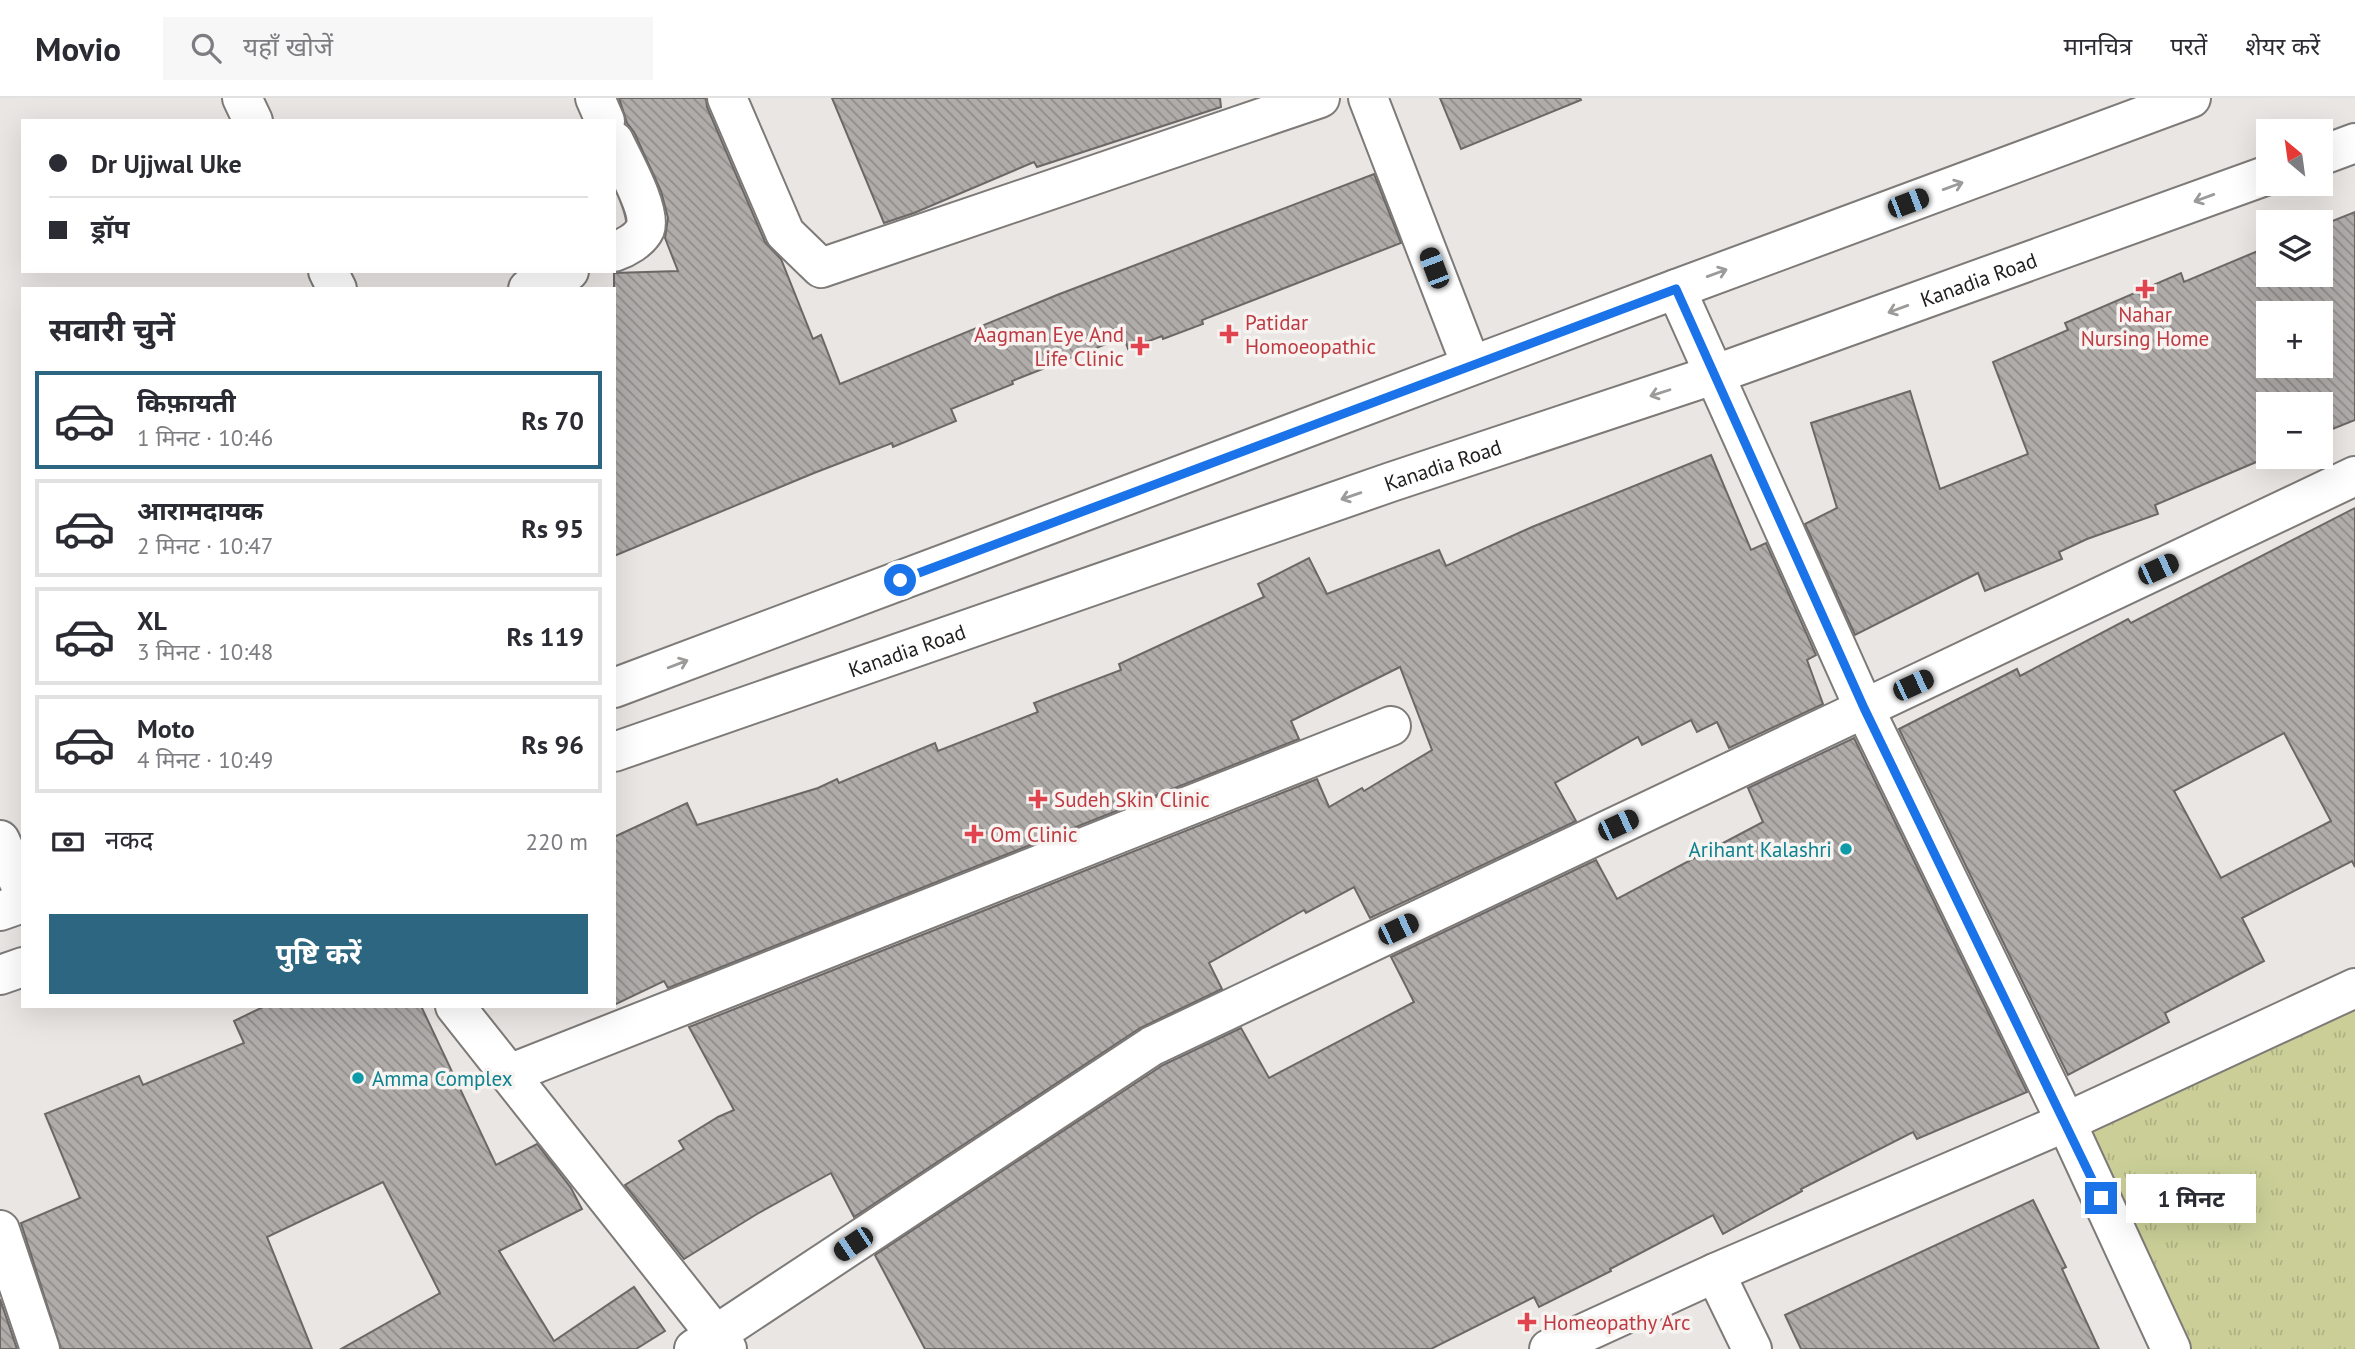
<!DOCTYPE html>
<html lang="hi">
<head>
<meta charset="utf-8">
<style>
	body { margin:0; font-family:"PT Sans","Noto Sans Devanagari",sans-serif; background:#f7f7f7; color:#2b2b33; height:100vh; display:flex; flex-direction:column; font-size:26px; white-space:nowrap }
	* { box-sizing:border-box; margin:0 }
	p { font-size:23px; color:#7c7c81 }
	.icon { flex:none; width:38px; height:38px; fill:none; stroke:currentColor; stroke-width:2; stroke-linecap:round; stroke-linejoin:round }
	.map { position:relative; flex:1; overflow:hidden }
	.details { position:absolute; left:21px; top:189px; width:595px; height:721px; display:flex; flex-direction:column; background:#fff; border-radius:0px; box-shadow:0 7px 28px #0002 }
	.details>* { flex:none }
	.guide { position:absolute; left:21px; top:21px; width:595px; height:154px; border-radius:0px; box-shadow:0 7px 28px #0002; display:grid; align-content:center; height:154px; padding:0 28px; background:#fff }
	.needle { width:46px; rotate:331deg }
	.fabs { position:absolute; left:2256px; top:21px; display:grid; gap:14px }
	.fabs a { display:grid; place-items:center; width:77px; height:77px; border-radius:0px; background:#fff; box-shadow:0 7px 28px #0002; font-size:35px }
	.end { position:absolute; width:32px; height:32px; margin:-16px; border:9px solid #1a73e8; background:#fff; box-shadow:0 0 0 4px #fff }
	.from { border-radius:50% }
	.bubble { position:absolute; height:49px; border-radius:0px; background:#fff; box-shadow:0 7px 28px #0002; font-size:23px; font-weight:700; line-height:49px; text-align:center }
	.car { position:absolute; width:21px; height:42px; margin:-21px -10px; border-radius:9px; box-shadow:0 0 5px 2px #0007; background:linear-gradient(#222 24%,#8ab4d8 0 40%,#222 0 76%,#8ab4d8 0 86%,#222 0) }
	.guide b { display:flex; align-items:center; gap:24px; height:66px; font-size:26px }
	.guide b+b { border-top:2px solid #e1e1e2 }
	.guide i { width:18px; height:18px; background:#2b2b33 }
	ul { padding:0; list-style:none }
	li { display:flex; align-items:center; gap:21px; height:98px; margin:0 14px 10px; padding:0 14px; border:4px solid #e1e1e2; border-radius:0px }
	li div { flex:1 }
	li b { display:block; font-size:26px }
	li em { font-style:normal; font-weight:700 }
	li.current { border-color:#2d6680 }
	li>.icon { width:63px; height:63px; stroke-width:1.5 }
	h2 { padding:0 28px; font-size:32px; line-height:84px }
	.pay { display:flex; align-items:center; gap:18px; height:77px; padding:0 28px; font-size:26px }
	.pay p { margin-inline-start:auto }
	.primary-button { display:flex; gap:14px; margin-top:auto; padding:14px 28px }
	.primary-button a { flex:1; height:80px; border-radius:0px; background:#2d6680; color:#fff; font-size:28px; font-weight:700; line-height:80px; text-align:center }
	header { display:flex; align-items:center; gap:42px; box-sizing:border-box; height:98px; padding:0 35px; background:#fff; border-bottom:2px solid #e1e1e2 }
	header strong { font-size:33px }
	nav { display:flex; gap:38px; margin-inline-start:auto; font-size:24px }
	.search { width:490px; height:63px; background:#f7f7f7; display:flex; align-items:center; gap:18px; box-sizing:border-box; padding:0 24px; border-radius:0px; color:#7c7c81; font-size:26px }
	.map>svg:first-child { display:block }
</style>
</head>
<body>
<header>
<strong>Movio</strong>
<div class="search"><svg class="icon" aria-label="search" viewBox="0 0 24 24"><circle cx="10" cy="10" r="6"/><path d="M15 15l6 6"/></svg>यहाँ खोजें</div>
<nav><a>मानचित्र</a><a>परतें</a><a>शेयर करें</a></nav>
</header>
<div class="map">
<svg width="2355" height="1251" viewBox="0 0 2355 1251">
	<defs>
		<pattern id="park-tufts" width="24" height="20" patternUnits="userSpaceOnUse" patternTransform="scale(1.75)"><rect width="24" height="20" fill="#cbcf97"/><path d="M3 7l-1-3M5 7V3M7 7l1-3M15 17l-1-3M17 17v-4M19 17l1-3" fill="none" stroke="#aeb182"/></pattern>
		<pattern id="building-back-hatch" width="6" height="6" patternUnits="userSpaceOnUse" patternTransform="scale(1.75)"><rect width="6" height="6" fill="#b0acaa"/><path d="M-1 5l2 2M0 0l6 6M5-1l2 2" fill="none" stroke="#8f8c8a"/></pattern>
	</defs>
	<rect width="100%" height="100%" fill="#eae6e3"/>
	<path fill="url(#park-tufts)" d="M 2355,890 L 2355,1251 L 2171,1251 L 2066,1024 Z"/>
	<g fill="url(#building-back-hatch)" stroke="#6c6866" stroke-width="2" fill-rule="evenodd">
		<path d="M 619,0 L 706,0 L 707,9 L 765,144 L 781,161 L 813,241 L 821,237 L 840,286 L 1057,197 L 1374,76 L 1401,145 L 1202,222 L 1203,226 L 1163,241 L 1162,238 L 1128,251 L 1124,239 L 1012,283 L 1013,286 L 951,311 L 956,323 L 893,349 L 892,345 L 814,375 L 614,458 L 614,175 L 678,173 L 665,140 L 668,120 L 661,93 L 634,34 L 627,25 Z"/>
		<path d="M 832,0 L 1220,0 L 1221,9 L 1037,69 L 1034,64 L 914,115 L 884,125 Z"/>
		<path d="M 1440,0 L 1580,0 L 1581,2 L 1461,51 Z"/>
		<path d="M 2355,114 L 2355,322 L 2320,336 L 2320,306 L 2268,306 L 2268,359 L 2155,407 L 2158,416 L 2087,441 L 2059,454 L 2062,461 L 1985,493 L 1978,475 L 1855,537 L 1805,426 L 1837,410 L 1811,325 L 1910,293 L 1940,391 L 2028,356 L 1993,264 L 2068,232 L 2065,225 L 2181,175 L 2184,184 L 2265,150 L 2268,150 L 2268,177 L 2320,177 L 2320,128 ZM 2268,215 L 2320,215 L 2320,268 L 2268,268 Z"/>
		<path d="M 1711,357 L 1751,452 L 1766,445 L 1816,557 L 1807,562 L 1823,606 L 1729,650 L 1717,624 L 1697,634 L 1691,622 L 1642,647 L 1638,639 L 1555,685 L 1576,723 L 1370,820 L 1354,789 L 1306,815 L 1304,812 L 1209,865 L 1222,891 L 1140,930 L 854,1119 L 831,1075 L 757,1116 L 684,1161 L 625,1087 L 684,1051 L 679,1043 L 718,1019 L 734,1012 L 689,929 L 1317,681 L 1329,709 L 1362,690 L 1364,693 L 1432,652 L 1400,569 L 1291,623 L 1299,641 L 668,890 L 664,883 L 614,907 L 614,739 L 687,705 L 697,727 L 818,690 L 837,681 L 839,685 L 935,645 L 938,653 L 1038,614 L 1034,605 L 1121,572 L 1119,566 L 1264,499 L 1258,486 L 1309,460 L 1327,496 L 1439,452 L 1446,468 L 1532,429 Z"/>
		<path d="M 2355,410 L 2355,769 L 2352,763 L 2242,820 L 2264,863 L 2165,915 L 2169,924 L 2068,977 L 1899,631 L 2017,571 L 2020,578 L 2128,521 L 2131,525 ZM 2284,635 L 2331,723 L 2221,780 L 2174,693 Z"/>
		<path d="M 1854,640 L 2027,994 L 1917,1041 L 1913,1034 L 1801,1091 L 1802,1093 L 1723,1136 L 1713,1117 L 1610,1171 L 1611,1173 L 1539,1209 L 1534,1199 L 1431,1251 L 925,1251 L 875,1157 L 1163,967 L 1241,930 L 1269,980 L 1414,904 L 1391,859 L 1596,762 L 1617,801 L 1763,724 L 1748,690 Z"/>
		<path d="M 265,908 L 421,908 L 496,1067 L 537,1046 L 571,1090 L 582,1111 L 499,1153 L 554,1243 L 634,1189 L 665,1233 L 636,1251 L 341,1251 L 440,1195 L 383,1084 L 267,1139 L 312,1251 L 61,1251 L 21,1125 L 80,1100 L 45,1016 L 139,978 L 143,987 L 244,945 L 234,923 Z"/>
		<path d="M 2033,1102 L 2066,1169 L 2062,1171 L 2099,1251 L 1801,1251 L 1785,1217 Z"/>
		<path d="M 0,1201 L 17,1251 L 0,1251 Z"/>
	</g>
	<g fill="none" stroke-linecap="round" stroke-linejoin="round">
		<defs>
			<g id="minor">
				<path d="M 242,0 L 253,23"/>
				<path d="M 595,0 L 605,23"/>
				<path d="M 727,0 L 785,135 L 821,170 L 1320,0"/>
				<path d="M 1368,0 L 1471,267"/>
				<path d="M 614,43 C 622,61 652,113 645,131 C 640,142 625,150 614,154"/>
				<path d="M 328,173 L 337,191"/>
				<path d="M 528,191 L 569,173"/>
				<path d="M 1676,191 L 1864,610 L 2066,1024 L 2171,1251"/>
				<path d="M 0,742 L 23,793"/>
				<path d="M 455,908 L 727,1251"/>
				<path d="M 509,976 L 1391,628"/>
				<path d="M 0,1132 L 40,1251"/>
				<path d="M 1715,1175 L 1752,1251"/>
				<path d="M 694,1251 L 1152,948 L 2355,378"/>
				<path d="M 1549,1251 L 1715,1175 L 2066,1024 L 2355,890"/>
			</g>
			<g id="secondary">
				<path d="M 2320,58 L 2355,45"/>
				<path d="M 614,590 L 1676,191 L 2191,0"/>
				<path id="s1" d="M 614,654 L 1391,384 L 1713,277 L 2268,77"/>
				<path d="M 0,813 L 23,805"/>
				<path d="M 0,877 L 23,869"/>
			</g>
		</defs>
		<use href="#minor" stroke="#7d7a78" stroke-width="42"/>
		<use href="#secondary" stroke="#7d7a78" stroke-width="42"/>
		<use href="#minor" stroke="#fff" stroke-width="38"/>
		<use href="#secondary" stroke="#fff" stroke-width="38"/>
	</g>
	<defs><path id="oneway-shaft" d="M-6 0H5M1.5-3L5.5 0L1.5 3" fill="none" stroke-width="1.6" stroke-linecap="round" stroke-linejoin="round" transform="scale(1.75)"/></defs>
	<g stroke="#9c9b9a">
		<use href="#oneway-shaft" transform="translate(1953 88) rotate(-20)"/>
		<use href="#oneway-shaft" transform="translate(2204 100) rotate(160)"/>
		<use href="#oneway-shaft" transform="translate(1717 175) rotate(-20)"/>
		<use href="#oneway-shaft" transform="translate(1898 211) rotate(160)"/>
		<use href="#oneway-shaft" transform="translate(1660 295) rotate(162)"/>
		<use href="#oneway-shaft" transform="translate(1351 398) rotate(161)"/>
		<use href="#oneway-shaft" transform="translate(678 566) rotate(-21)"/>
	</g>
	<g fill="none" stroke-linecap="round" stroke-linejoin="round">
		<path stroke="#1a73e8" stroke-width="9" d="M 900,482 L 1676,191 L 1864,610 L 2101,1100"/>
	</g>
	<g fill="#e0444e" stroke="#f7f3f1" stroke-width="2.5">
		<path d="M2141.5 180.5h7v7h7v7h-7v7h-7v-7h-7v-7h7z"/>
		<path d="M1225.5 225.5h7v7h7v7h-7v7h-7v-7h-7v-7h7z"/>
		<path d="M1136.5 237.5h7v7h7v7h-7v7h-7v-7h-7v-7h7z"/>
		<path d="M1034.5 690.5h7v7h7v7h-7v7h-7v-7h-7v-7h7z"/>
		<path d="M970.5 725.5h7v7h7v7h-7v7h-7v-7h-7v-7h7z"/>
		<path d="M1523.5 1213.5h7v7h7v7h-7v7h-7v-7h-7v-7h7z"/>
	</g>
	<g fill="#0f9aa8" stroke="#f7f3f1" stroke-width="2.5">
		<circle cx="1846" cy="751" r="7"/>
		<circle cx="358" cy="980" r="7"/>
	</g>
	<g text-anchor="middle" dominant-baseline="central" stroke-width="7" stroke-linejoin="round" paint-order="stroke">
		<g font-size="21" fill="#22201f" stroke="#f7f3f1">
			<text stroke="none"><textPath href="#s1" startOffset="1444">Kanadia Road</textPath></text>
			<text stroke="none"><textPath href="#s1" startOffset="877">Kanadia Road</textPath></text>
			<text stroke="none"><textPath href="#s1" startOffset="310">Kanadia Road</textPath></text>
		</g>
		<g font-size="21" fill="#be3a42" stroke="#f7f3f1" text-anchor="start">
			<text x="2145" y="216" text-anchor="middle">Nahar<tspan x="2145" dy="24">Nursing Home</tspan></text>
			<text x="1245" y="224">Patidar<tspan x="1245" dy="24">Homoeopathic</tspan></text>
			<text x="1124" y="236" text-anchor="end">Aagman Eye And<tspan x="1124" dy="24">Life Clinic</tspan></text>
			<text x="1054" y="701">Sudeh Skin Clinic</text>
			<text x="990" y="736">Om Clinic</text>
			<text x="1543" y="1224">Homeopathy Arc</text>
		</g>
		<g font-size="21" fill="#0d838f" stroke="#f7f3f1" text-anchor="end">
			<text x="1832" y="751">Arihant Kalashri</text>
			<text x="372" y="980" text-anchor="start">Amma Complex</text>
		</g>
	</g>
</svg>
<div class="fabs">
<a><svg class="needle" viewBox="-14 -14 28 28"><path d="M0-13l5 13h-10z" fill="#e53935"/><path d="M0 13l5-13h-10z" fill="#7c7c81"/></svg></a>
<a><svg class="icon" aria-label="layers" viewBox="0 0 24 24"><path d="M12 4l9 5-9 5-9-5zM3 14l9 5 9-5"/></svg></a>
<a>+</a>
<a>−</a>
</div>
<i class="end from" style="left:900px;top:482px"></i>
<i class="end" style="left:2101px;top:1100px"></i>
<div class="bubble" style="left:2126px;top:1076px;width:130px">1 मिनट</div>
<i class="car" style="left:1908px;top:105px;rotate:69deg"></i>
<i class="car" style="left:1434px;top:170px;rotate:339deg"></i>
<i class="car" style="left:2158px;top:471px;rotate:65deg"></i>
<i class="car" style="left:1913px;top:587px;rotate:65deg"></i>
<i class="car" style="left:1618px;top:727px;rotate:65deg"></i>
<i class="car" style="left:1398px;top:831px;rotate:64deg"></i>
<i class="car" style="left:853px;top:1146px;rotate:236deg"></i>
<div class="guide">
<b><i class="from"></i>Dr Ujjwal Uke</b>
<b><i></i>ड्रॉप</b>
</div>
<section class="details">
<h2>सवारी चुनें</h2>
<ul>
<li class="current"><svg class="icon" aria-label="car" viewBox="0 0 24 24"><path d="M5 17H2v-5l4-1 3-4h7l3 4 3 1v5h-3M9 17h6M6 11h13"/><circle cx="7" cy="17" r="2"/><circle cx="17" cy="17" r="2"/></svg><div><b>किफ़ायती</b><p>1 मिनट · 10:46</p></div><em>Rs 70</em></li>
<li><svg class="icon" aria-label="car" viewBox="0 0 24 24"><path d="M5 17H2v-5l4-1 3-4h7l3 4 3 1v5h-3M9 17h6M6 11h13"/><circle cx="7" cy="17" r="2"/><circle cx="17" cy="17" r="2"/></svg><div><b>आरामदायक</b><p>2 मिनट · 10:47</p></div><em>Rs 95</em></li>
<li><svg class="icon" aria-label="car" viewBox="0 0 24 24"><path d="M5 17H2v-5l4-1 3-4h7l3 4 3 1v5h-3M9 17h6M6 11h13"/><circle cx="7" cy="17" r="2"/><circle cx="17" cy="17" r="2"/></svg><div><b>XL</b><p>3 मिनट · 10:48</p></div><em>Rs 119</em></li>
<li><svg class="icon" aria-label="car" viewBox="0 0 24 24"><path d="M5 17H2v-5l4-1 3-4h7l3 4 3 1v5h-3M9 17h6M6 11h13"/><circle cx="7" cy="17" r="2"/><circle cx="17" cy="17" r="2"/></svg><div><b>Moto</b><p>4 मिनट · 10:49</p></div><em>Rs 96</em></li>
</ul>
<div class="pay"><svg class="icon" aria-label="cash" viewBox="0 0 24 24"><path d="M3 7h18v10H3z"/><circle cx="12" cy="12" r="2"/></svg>नकद<p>220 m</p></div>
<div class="primary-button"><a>पुष्टि करें</a></div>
</section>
</div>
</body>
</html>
